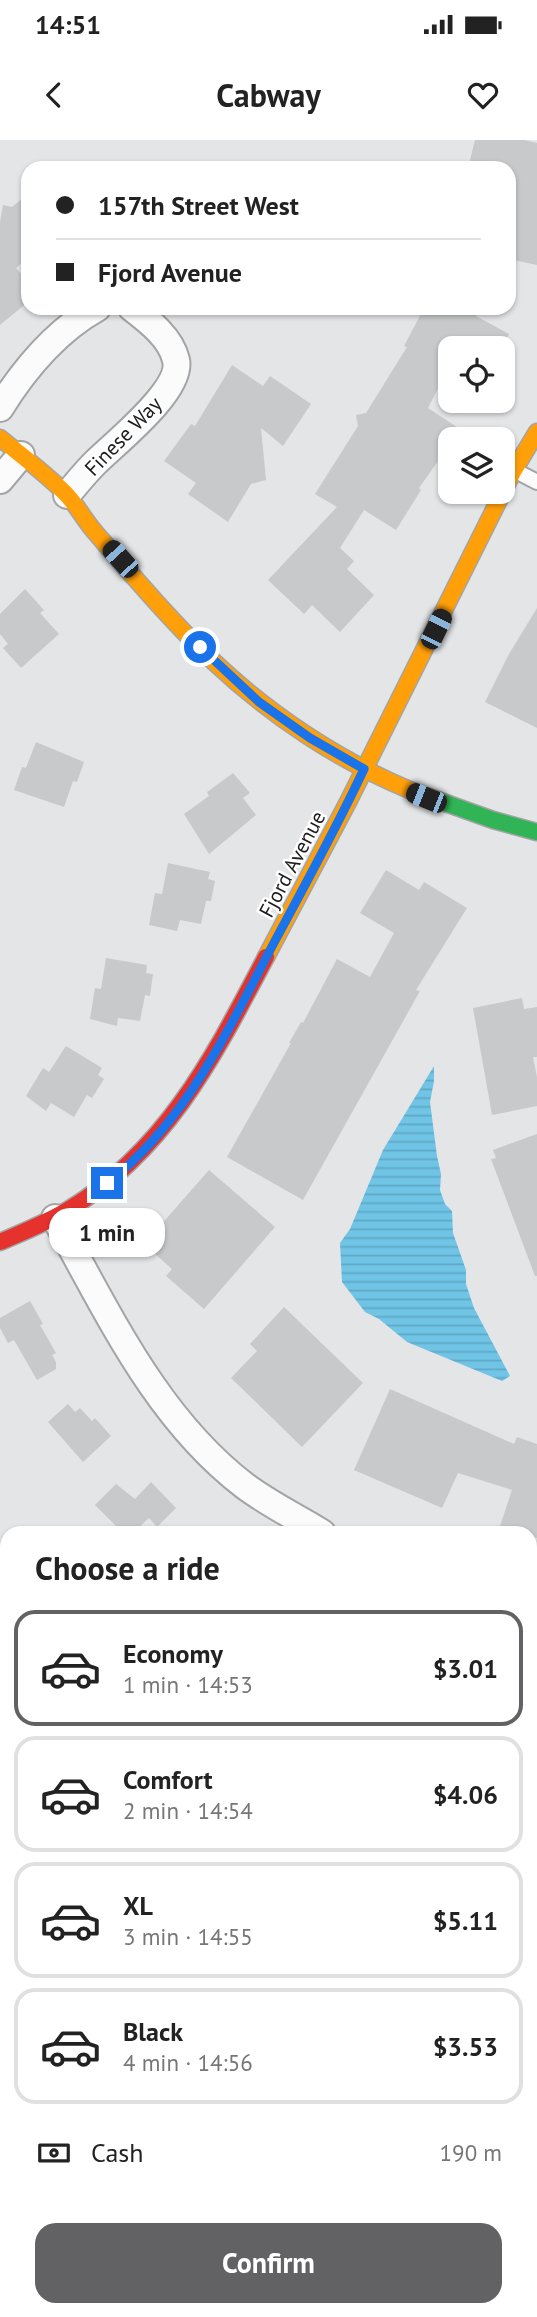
<!DOCTYPE html>
<html lang="en">
<head>
<meta charset="utf-8">
<style>
	body { margin:0; font-family:"PT Sans",sans-serif; background:#f2f2f2; color:#222; height:100vh; display:flex; flex-direction:column; font-size:26px; white-space:nowrap }
	* { box-sizing:border-box; margin:0 }
	p { font-size:23px; color:#767676 }
	.icon { flex:none; width:38px; height:38px; fill:none; stroke:currentColor; stroke-width:2; stroke-linecap:round; stroke-linejoin:round }
	.map { position:relative; flex:1; overflow:hidden }
	.sheet { position:absolute; left:0px; top:1386px; width:537px; height:791px; display:flex; flex-direction:column; background:#fff; border-radius:21px 21px 0 0; box-shadow:0 2px 5px #0004 }
	.sheet>* { flex:none }
	.guide { position:absolute; left:21px; top:21px; width:495px; height:154px; border-radius:21px; box-shadow:0 2px 5px #0004; display:grid; align-content:center; height:154px; padding:0 35px; background:#fff }
	.buttons { position:absolute; left:438px; top:196px; display:grid; gap:14px }
	.buttons a { display:grid; place-items:center; width:77px; height:77px; border-radius:14px; background:#fff; box-shadow:0 2px 5px #0004; font-size:35px }
	.end { position:absolute; width:32px; height:32px; margin:-16px; border:9px solid #1a73e8; background:#fff; box-shadow:0 0 0 4px #fff }
	.from { border-radius:50% }
	.bubble { position:absolute; height:49px; border-radius:21px; background:#fff; box-shadow:0 2px 5px #0004; font-size:23px; font-weight:700; line-height:49px; text-align:center }
	.car { position:absolute; width:21px; height:42px; margin:-21px -10px; border-radius:9px; box-shadow:0 0 5px 2px #0007; background:linear-gradient(#222 24%,#8ab4d8 0 40%,#222 0 76%,#8ab4d8 0 86%,#222 0) }
	.guide b { display:flex; align-items:center; gap:24px; height:66px; font-size:26px }
	.guide b+b { border-top:2px solid #e0e0e0 }
	.guide i { width:18px; height:18px; background:#222 }
	ul { padding:0; list-style:none }
	li { display:flex; align-items:center; gap:21px; height:116px; margin:0 14px 10px; padding:0 21px; border:4px solid #e0e0e0; border-radius:21px }
	li div { flex:1 }
	li b { display:block; font-size:26px }
	li em { font-style:normal; font-weight:700 }
	li.on { border-color:#626264 }
	li>.icon { width:63px; height:63px; stroke-width:1.5 }
	h2 { padding:0 35px; font-size:32px; line-height:84px }
	.pay { display:flex; align-items:center; gap:18px; height:77px; padding:0 35px; font-size:26px }
	.pay p { margin-inline-start:auto }
	.primary-button { display:flex; gap:14px; margin-top:auto; padding:14px 35px }
	.primary-button a { flex:1; height:80px; border-radius:21px; background:#626264; color:#fff; font-size:28px; font-weight:700; line-height:80px; text-align:center }
	.status { display:flex; justify-content:space-between; align-items:center; height:49px; padding:0 35px; background:#fff; direction:ltr }
	.status svg { height:19px; fill:currentColor }
	header { display:flex; justify-content:space-between; align-items:center; height:91px; padding:0 35px; background:#fff; font-size:32px; font-weight:700 }
	.map>svg:first-child { display:block }
</style>
</head>
<body>
<div class="status"><b>14:51</b><svg viewBox="0 0 49 12"><path d="M0 12V9h3v3zM5 12V6h3v6zM10 12V3h3v9zM15 12V0h3v12zM26 1h20v11H26zM47 4h2v5h-2z"/></svg></div>
<header><svg class="icon" aria-label="back" viewBox="0 0 24 24"><path d="M15 5l-7 7 7 7"/></svg>Cabway<svg class="icon" aria-label="heart" viewBox="0 0 24 24"><path d="M12 20l-8-8c-3-5 5-10 8-4 3-6 11-1 8 4z"/></svg></header>
<div class="map">
<svg width="537" height="2177" viewBox="0 0 537 2177">
	<defs>
		<pattern id="water-rules" width="6" height="5" patternUnits="userSpaceOnUse" patternTransform="scale(1.75)"><rect width="6" height="5" fill="#70c4e6"/><path d="M0 2.5h6" fill="none" stroke="#60a8c5"/></pattern>
	</defs>
	<rect width="100%" height="100%" fill="#e4e5e7"/>
	<path fill="url(#water-rules)" d="M 434,926 L 434,941 L 430,962 L 437,1016 L 441,1034 L 440,1050 L 445,1064 L 452,1071 L 453,1093 L 466,1130 L 466,1144 L 474,1168 L 510,1236 L 502,1241 L 407,1202 L 379,1179 L 365,1172 L 342,1142 L 340,1103 L 350,1089 L 383,1010 Z"/>
	<g fill="#c8c9ca">
		<path d="M 475,0 L 524,0 L 537,3 L 537,125 L 509,119 L 509,28 L 468,28 Z"/>
		<path d="M 28,54 L 28,118 L 16,128 L 28,142 L 28,162 L 0,185 L 0,82 L 3,65 L 12,67 Z"/>
		<path d="M 424,168 L 480,168 L 476,176 L 509,194 L 502,208 L 450,208 L 450,225 L 428,268 L 460,289 L 453,299 L 450,299 L 450,304 L 419,348 L 421,350 L 396,390 L 364,370 L 340,408 L 354,421 L 347,429 L 374,455 L 340,492 L 312,465 L 304,474 L 268,440 L 337,367 L 315,354 L 358,286 L 356,275 L 366,273 L 407,207 L 404,206 Z"/>
		<path d="M 232,225 L 263,246 L 270,236 L 311,264 L 283,306 L 261,288 L 266,340 L 251,344 L 228,382 L 188,354 L 196,343 L 164,321 L 191,284 L 195,286 Z"/>
		<path d="M 25,449 L 44,470 L 40,473 L 59,494 L 21,528 L 3,508 L 8,504 L 0,494 L 0,474 Z"/>
		<path d="M 537,468 L 537,588 L 485,562 L 509,514 Z"/>
		<path d="M 36,602 L 84,622 L 77,642 L 73,641 L 64,667 L 14,650 L 22,627 L 26,628 Z"/>
		<path d="M 233,633 L 250,653 L 243,658 L 256,675 L 209,714 L 184,674 L 209,656 L 207,652 Z"/>
		<path d="M 168,723 L 210,732 L 208,739 L 215,741 L 211,761 L 206,761 L 201,784 L 180,780 L 177,791 L 149,785 L 155,753 L 162,754 Z"/>
		<path d="M 386,730 L 419,750 L 424,742 L 467,768 L 416,850 L 420,851 L 303,1060 L 227,1017 L 291,903 L 289,903 L 301,882 L 303,883 L 337,819 L 370,837 L 394,793 L 360,773 Z"/>
		<path d="M 106,818 L 147,825 L 146,833 L 153,834 L 150,856 L 145,855 L 140,881 L 118,878 L 117,886 L 90,879 L 95,848 L 101,849 Z"/>
		<path d="M 522,858 L 524,869 L 537,867 L 537,917 L 533,917 L 537,937 L 537,966 L 492,975 L 473,868 Z"/>
		<path d="M 66,906 L 102,928 L 98,935 L 104,939 L 92,958 L 87,955 L 74,977 L 51,963 L 46,971 L 26,956 L 43,928 L 49,932 Z"/>
		<path d="M 537,994 L 537,1136 L 535,1136 L 491,1019 L 496,1018 L 493,1010 Z"/>
		<path d="M 209,1030 L 275,1087 L 204,1169 L 166,1136 L 172,1129 L 144,1104 Z"/>
		<path d="M 30,1161 L 43,1184 L 40,1185 L 56,1213 L 52,1215 L 56,1222 L 56,1229 L 37,1240 L 14,1200 L 8,1203 L 0,1188 L 0,1178 Z"/>
		<path d="M 284,1167 L 363,1243 L 302,1307 L 231,1238 L 257,1211 L 250,1204 Z"/>
		<path d="M 390,1249 L 514,1304 L 517,1297 L 537,1304 L 537,1398 L 530,1396 L 530,1393 L 521,1393 L 500,1386 L 512,1350 L 458,1333 L 442,1368 L 354,1330 Z"/>
		<path d="M 68,1264 L 75,1272 L 80,1268 L 92,1281 L 95,1278 L 111,1296 L 83,1322 L 48,1282 Z"/>
		<path d="M 151,1342 L 176,1368 L 157,1387 L 149,1378 L 133,1393 L 123,1393 L 95,1365 L 116,1344 L 135,1359 Z"/>
	</g>
	<g fill="none" stroke-linecap="round" stroke-linejoin="round">
		<defs>
			<path id="lane" d="M 514,330 L 537,342"/>
			<g id="street">
				<path d="M 0,268 C 25,228 56,191 97,168"/>
				<path d="M 0,340 L 21,315"/>
				<path d="M 67,355 C 76,344 85,333 95,323 C 115,303 183,250 176,220 C 171,198 149,181 132,168"/>
				<path d="M 55,1078 C 109,1174 156,1278 245,1346 C 269,1364 296,1377 322,1393"/>
				<path d="M 530,1466 L 537,1468"/>
				<path d="M 0,1635 L 7,1641"/>
				<path d="M 530,1865 L 537,1867"/>
			</g>
			<path id="fast" d="M 412,651 L 493,680 L 537,692"/>
			<g id="slow">
				<path d="M 0,298 C 22,316 45,333 65,353 C 76,364 84,379 94,391 C 132,435 171,481 213,521 C 270,575 339,621 412,651"/>
				<path d="M 266,817 L 347,664 L 514,330 L 537,292"/>
			</g>
			<path id="jam" d="M 0,1102 C 23,1092 46,1083 68,1070 C 167,1010 214,916 266,817"/>
		</defs>
		<use href="#lane" stroke="#a3a4a6" stroke-width="18"/>
		<use href="#street" stroke="#a3a4a6" stroke-width="30"/>
		<use href="#fast" stroke="#a3a4a6" stroke-width="19"/>
		<use href="#slow" stroke="#a3a4a6" stroke-width="19"/>
		<use href="#jam" stroke="#a3a4a6" stroke-width="19"/>
		<use href="#lane" stroke="#fbfbfb" stroke-width="14"/>
		<use href="#street" stroke="#fbfbfb" stroke-width="26"/>
		<use href="#fast" stroke="#30b455" stroke-width="16"/>
		<use href="#slow" stroke="#ff9f0a" stroke-width="16"/>
		<use href="#jam" stroke="#e5322d" stroke-width="16"/>
	</g>
	<g fill="none" stroke-linecap="round" stroke-linejoin="round">
		<path stroke="#1a73e8" stroke-width="9" d="M 107,1043 C 188,981 229,887 276,799 C 306,743 337,687 364,629 L 310,598 L 259,562 L 200,507"/>
	</g>
	<g text-anchor="middle" dominant-baseline="central" stroke-width="5" stroke-linejoin="round" paint-order="stroke">
		<g font-size="21" fill="#1c1c1d" stroke="#fff">
			<text transform="translate(123 296) rotate(-46)">Finese Way</text>
			<text transform="translate(292 724) rotate(-62)">Fjord Avenue</text>
		</g>
	</g>
</svg>
<div class="buttons">
<a><svg class="icon" aria-label="locate" viewBox="0 0 24 24"><circle cx="12" cy="12" r="6"/><path d="M12 2v4M12 18v4M2 12h4M18 12h4"/></svg></a>
<a><svg class="icon" aria-label="layers" viewBox="0 0 24 24"><path d="M12 4l9 5-9 5-9-5zM3 14l9 5 9-5"/></svg></a>
</div>
<i class="end from" style="left:200px;top:507px"></i>
<i class="end" style="left:107px;top:1043px"></i>
<div class="bubble" style="left:49px;top:1068px;width:116px">1 min</div>
<i class="car" style="left:120px;top:419px;rotate:318deg"></i>
<i class="car" style="left:436px;top:489px;rotate:26deg"></i>
<i class="car" style="left:426px;top:658px;rotate:292deg"></i>
<div class="guide">
<b><i class="from"></i>157th Street West</b>
<b><i></i>Fjord Avenue</b>
</div>
<section class="sheet">
<h2>Choose a ride</h2>
<ul>
<li class="on"><svg class="icon" aria-label="car" viewBox="0 0 24 24"><path d="M5 17H2v-5l4-1 3-4h7l3 4 3 1v5h-3M9 17h6M6 11h13"/><circle cx="7" cy="17" r="2"/><circle cx="17" cy="17" r="2"/></svg><div><b>Economy</b><p>1 min · 14:53</p></div><em>$3.01</em></li>
<li><svg class="icon" aria-label="car" viewBox="0 0 24 24"><path d="M5 17H2v-5l4-1 3-4h7l3 4 3 1v5h-3M9 17h6M6 11h13"/><circle cx="7" cy="17" r="2"/><circle cx="17" cy="17" r="2"/></svg><div><b>Comfort</b><p>2 min · 14:54</p></div><em>$4.06</em></li>
<li><svg class="icon" aria-label="car" viewBox="0 0 24 24"><path d="M5 17H2v-5l4-1 3-4h7l3 4 3 1v5h-3M9 17h6M6 11h13"/><circle cx="7" cy="17" r="2"/><circle cx="17" cy="17" r="2"/></svg><div><b>XL</b><p>3 min · 14:55</p></div><em>$5.11</em></li>
<li><svg class="icon" aria-label="car" viewBox="0 0 24 24"><path d="M5 17H2v-5l4-1 3-4h7l3 4 3 1v5h-3M9 17h6M6 11h13"/><circle cx="7" cy="17" r="2"/><circle cx="17" cy="17" r="2"/></svg><div><b>Black</b><p>4 min · 14:56</p></div><em>$3.53</em></li>
</ul>
<div class="pay"><svg class="icon" aria-label="cash" viewBox="0 0 24 24"><path d="M3 7h18v10H3z"/><circle cx="12" cy="12" r="2"/></svg>Cash<p>190 m</p></div>
<div class="primary-button"><a>Confirm</a></div>
</section>
</div>
</body>
</html>
